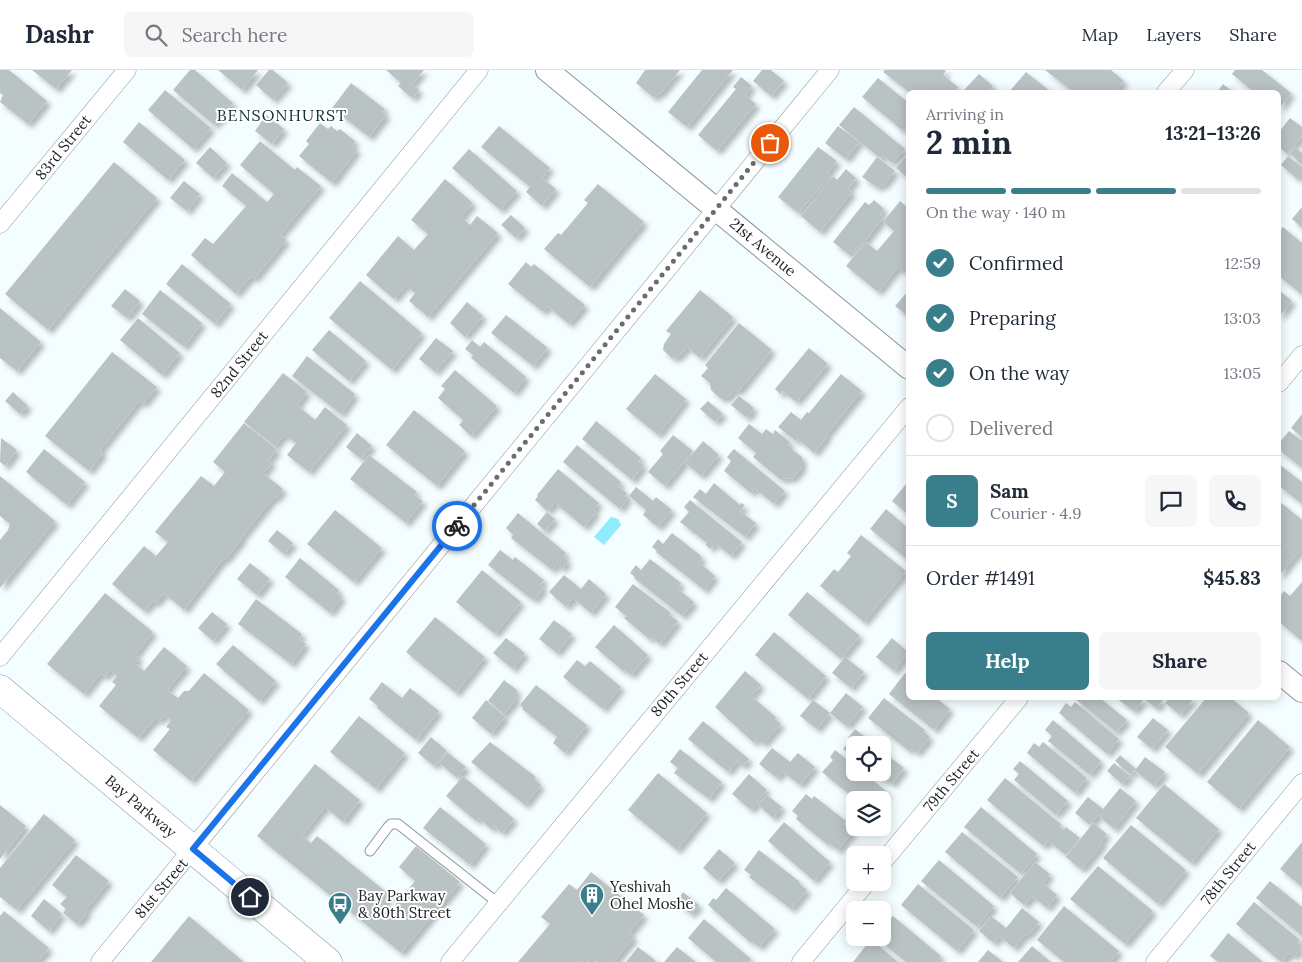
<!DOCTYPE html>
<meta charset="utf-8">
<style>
:root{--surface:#fff;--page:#f6f6f7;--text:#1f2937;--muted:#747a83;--line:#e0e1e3;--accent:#397e8b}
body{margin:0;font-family:Lora,serif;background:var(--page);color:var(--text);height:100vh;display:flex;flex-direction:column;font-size:19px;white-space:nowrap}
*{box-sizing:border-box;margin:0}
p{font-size:16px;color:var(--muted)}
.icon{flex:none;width:28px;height:28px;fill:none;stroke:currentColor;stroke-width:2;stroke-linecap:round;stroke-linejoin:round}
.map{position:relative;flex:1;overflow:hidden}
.side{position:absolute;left:906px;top:20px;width:375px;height:610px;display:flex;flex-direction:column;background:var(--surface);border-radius:8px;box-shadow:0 2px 12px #0003}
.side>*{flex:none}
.controls{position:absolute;left:846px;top:666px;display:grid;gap:10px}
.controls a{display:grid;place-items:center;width:45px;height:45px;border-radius:8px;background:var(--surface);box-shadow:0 2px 12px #0003;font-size:25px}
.pin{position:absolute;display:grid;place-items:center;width:42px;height:42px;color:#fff;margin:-21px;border:2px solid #fff;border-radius:50%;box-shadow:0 1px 5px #0007}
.courier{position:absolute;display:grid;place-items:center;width:50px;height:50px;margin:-25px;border:4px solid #1a73e8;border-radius:50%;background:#fff;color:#222;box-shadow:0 1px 6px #0007}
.headline em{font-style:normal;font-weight:700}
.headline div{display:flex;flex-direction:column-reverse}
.headline{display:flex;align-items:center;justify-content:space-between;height:85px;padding:0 20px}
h1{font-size:32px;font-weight:700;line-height:38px}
.bar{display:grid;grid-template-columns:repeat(4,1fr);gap:8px 5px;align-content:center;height:60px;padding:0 20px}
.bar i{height:6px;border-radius:4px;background:var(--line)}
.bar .on{background:var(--accent)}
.bar p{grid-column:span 4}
.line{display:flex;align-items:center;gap:12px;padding:0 20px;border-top:1px solid var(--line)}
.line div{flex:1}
.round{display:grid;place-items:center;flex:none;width:52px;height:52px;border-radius:8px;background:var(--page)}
ol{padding:0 20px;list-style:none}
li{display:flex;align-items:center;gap:15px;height:55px}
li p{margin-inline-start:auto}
li .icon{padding:5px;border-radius:50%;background:var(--accent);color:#fff;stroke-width:4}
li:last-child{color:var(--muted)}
li i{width:28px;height:28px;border:2px solid var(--line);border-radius:50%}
.button{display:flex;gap:10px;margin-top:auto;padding:10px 20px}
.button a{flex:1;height:58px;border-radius:8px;background:var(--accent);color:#fff;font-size:20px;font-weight:700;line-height:58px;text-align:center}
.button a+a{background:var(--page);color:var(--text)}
header{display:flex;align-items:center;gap:30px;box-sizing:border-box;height:70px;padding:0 25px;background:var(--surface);border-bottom:1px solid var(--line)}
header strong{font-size:24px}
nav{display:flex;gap:28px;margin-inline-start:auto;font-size:18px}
.search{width:350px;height:45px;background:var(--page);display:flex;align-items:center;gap:12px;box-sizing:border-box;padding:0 18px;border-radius:8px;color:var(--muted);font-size:19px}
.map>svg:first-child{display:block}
.water{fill:#90ebfd}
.building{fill:#bac3c4;filter:url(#shadow)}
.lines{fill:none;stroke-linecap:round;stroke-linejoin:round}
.service-casing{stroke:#8e9698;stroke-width:11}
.minor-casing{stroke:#8e9698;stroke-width:19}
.tertiary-casing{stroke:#8e9698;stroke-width:24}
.primary-casing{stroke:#8e9698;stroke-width:29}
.service{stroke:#fff;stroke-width:9}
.minor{stroke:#fff;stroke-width:18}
.tertiary{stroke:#fff;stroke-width:22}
.primary{stroke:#fff;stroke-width:28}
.done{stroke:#686e6f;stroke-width:5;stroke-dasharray:0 9}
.route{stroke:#1a73e8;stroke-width:6}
.labels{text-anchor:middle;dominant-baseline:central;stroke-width:4;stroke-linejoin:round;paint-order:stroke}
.street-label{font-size:15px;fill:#1d2121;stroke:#fff}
.poi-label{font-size:15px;fill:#1d2121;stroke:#fff;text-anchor:start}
.neighbourhood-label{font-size:16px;letter-spacing:1px;fill:#0e3036;stroke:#fff}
</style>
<header>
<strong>Dashr</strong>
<div class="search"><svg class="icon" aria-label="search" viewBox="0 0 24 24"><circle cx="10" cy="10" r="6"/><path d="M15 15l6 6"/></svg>Search here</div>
<nav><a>Map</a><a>Layers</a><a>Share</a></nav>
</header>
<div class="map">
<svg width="1302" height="892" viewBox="0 0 1302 892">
<defs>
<filter id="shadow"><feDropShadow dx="4.5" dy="4.5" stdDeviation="2.5" flood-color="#0004"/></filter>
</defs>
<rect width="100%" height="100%" fill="#f4fdff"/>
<!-- water -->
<path class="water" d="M611 447 618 449 621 455 604 475 594 467Z"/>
<!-- building -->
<g class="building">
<path d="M0 0H9L47 31 28 54 0 32 3 25 0 23Z"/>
<path d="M32 0H72L56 19Z"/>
<path d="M190 0H195L233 33 214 55 173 20Z"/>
<path d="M218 0H258L242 20Z"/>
<path d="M269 0H273L288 13 273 30 256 15Z"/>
<path d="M386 0H424L412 14 419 20 412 28 398 16 401 13Z"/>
<path d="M645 0H680L660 24 658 23 654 28 636 13Z"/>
<path d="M702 0H733L687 57 668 42Z"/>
<path d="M762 0H771L784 11 771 26 753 11Z"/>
<path d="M885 0H944L946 1 943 5 958 17 954 22H909L883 2Z"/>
<path d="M1045 0H1111L1124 11 1115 22H1073Z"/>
<path d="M1235 0H1262L1291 23 1279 39V22H1254L1232 4Z"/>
<path d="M1026 2 1051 22H1009Z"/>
<path d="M979 4 993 16 988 22H965L963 21Z"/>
<path d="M741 7 752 16 745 25 756 34 717 81 698 65 736 19 733 17Z"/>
<path d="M878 8 909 33V63L904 58 902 60 862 27Z"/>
<path d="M351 13 385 39 382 42 386 45 369 67 332 38Z"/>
<path d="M1223 14 1233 22H1217Z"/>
<path d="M165 20 211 58 193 79 148 40Z"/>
<path d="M854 37 905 79 892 93 882 85 880 88 839 55Z"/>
<path d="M266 45 284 59 272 74 255 61Z"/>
<path d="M1290 48 1302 57V66L1287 84 1279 77V62Z"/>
<path d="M139 52 185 90 168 110 123 72Z"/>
<path d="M320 53 328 59 331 56 337 61 340 59 355 71 352 76 357 80 332 113 299 86 309 74 306 71Z"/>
<path d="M499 56 550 98 542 108 556 119 542 136 526 122 530 117 481 77Z"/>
<path d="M838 56 859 72 846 89 825 73Z"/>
<path d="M260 71 295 100 297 97 321 116 280 165 286 170 254 209 251 206 236 224 191 185 205 168 213 174 246 136 222 116 232 103 267 132 274 124 240 95Z"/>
<path d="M210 77 227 93 213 108 196 93Z"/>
<path d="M818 77 837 91 828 102 831 105 798 143 778 127Z"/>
<path d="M1295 77 1302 83V95L1290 83Z"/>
<path d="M469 79 517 121 500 140 452 98Z"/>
<path d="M909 83V109L896 98Z"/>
<path d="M1288 86 1302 97V103L1297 109 1281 95Z"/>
<path d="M877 87 895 101 883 116 881 114 878 118 862 107Z"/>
<path d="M114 92 157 128 48 260 5 224Z"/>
<path d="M846 99 856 108 848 119 852 122 820 162 801 146 833 106 837 110Z"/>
<path d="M445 109 473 133 461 147 470 155 477 146 498 163 428 247 409 231 415 223 406 215 394 229 366 205 398 166 414 180 428 164 411 150Z"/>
<path d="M184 111 200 124 187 141 170 128Z"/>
<path d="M598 114 644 152 590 217 544 179 558 163 561 165 588 133 584 130Z"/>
<path d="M874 130 884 139 880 144 884 147 852 187 833 172 865 132 869 135Z"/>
<path d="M900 131 907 137 909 134V206L898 197 878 222 846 196 866 172 877 181 894 161 883 152Z"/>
<path d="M1302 137V158L1292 149Z"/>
<path d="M511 145 525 158 516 168 501 155Z"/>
<path d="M1283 157 1302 173V222L1301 224 1279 206V162Z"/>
<path d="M526 192 531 197 534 194 585 235 569 254 547 236 543 242 508 214Z"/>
<path d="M182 194 231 234 215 254 166 214Z"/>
<path d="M360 211 422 263 392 300 329 248Z"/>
<path d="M125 219 140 231 127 248 111 236Z"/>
<path d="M160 220 202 253 184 277 142 244Z"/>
<path d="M700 220 733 247 700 288 687 277 679 286 672 288 663 280 664 274 671 264 666 261Z"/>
<path d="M909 220V247L895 236Z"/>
<path d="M1279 220 1292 231 1279 247Z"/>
<path d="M467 232 483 246 465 267 450 253Z"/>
<path d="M0 238 41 272 17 301 0 288Z"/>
<path d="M506 245 548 278 533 296 491 263Z"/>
<path d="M138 248 180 283 162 305 120 270Z"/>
<path d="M739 253 772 280 738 322 735 319 727 328H720L711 320 710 313 701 306 708 298 705 295Z"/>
<path d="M329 260 366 291 349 311 312 280Z"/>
<path d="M436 268 453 281 435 302 419 289Z"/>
<path d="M472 270 480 277 484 272 526 307 514 323 471 288 473 285 465 279Z"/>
<path d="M809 278 828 294 796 332 783 321 780 324 775 319Z"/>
<path d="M112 282 157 317 143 334 139 331 100 380 103 383 89 401 45 366Z"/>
<path d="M307 286 355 324 341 344 292 306Z"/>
<path d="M455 300 497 336 471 366 459 355 463 350 438 328 445 319 441 316Z"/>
<path d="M283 303 307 322 297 335 315 350 325 337 347 355 309 402 287 385 296 373 288 367 284 365 275 376 244 352Z"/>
<path d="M655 304 686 329 658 365 626 339Z"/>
<path d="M841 304 862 321 826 365 827 367 814 383 798 369 796 371 778 357 791 342 801 350 807 342 809 343Z"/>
<path d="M13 322 28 336 20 344 5 331Z"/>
<path d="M739 326 754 338 747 348 731 335Z"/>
<path d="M708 331 723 344 715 352 700 339Z"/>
<path d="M414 340 465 381 437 416 386 375Z"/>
<path d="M1302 344V367L1291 358Z"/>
<path d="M596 351 641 388 638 391 644 395 632 410 582 369Z"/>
<path d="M244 353 277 380 268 390 272 393 263 403 283 419 276 428 274 427 241 468 242 469 225 490 223 489 184 540 164 523 156 533 153 531 144 541 112 514 144 476 156 486 168 472 155 462 201 406 214 416 225 402 213 392Z"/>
<path d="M749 354 762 364 766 359 773 364 775 360 790 372 788 376 802 387V397L793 408 780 409 753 387 756 383 738 368Z"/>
<path d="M1289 361 1302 371V398L1279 380V373Z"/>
<path d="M357 363 372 376 361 389 346 377Z"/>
<path d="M673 365 693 381 665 416 648 402 663 384 660 381Z"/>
<path d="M1 368 17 380 5 396 0 392Z"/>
<path d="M703 371 719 385 701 406 685 393Z"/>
<path d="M577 375 621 412 618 416 627 423 625 426 628 428 620 439 563 392Z"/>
<path d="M44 379 85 412 67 435 26 402Z"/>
<path d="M734 379 785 421 774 434 754 418 751 423 724 401 731 391 727 387Z"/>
<path d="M369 385 417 422 414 425 423 431 406 453 350 409Z"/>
<path d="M1279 394 1302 412V434L1279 416Z"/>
<path d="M558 399 599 433 593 440 596 442 584 457 555 433 547 441 535 430 538 426 537 425Z"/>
<path d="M0 406 55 451 0 518V470L8 460 10 454 0 446Z"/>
<path d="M714 413 740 435 741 433 745 435 740 441 756 453 745 467 693 427 700 419 706 424Z"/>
<path d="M907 413 909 414V445L892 431Z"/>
<path d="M636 417 653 431 656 427 672 440 658 457 643 445 646 440 629 426Z"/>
<path d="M690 430 742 472 731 486 715 473 710 479 706 475 707 473 680 452 689 442 684 437Z"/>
<path d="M1279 431 1302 450V478L1279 506Z"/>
<path d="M886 439 909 459V491L870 459Z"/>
<path d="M335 440 382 478 354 512 307 474Z"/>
<path d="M547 442 555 449 545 461 537 454Z"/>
<path d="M518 443 566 483 563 487 568 491 562 499 557 494 552 500 511 468 513 465 506 458Z"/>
<path d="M277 460 293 473 284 484 268 471Z"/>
<path d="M672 463 700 485 702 488 699 492 715 506 704 520 656 482 657 481 652 477 658 469 663 474Z"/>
<path d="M861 465 906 501 864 552 820 516 834 499 838 502 851 486 847 483Z"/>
<path d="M500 480 513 490 515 487 544 510 540 515 544 518 534 530 531 527 530 528 488 495Z"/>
<path d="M300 488 339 520 337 523 342 527 330 543 285 507Z"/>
<path d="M650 489 681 513 677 518 694 532 682 546 634 508 635 507 630 503 636 495 641 500Z"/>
<path d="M250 493 270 509 257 525 237 509Z"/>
<path d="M482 500 521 532 495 564 456 532Z"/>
<path d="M564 505 581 519 589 509 606 524 591 543 573 528 566 537 549 522Z"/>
<path d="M1302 512V571L1279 552V527L1284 521 1290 526Z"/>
<path d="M633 514 671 543 669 545 678 551 660 574 651 567 649 569 624 548 626 546 615 537Z"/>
<path d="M807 522 860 566 841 589 788 545Z"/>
<path d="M105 523 153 562 135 585 139 588 135 593 144 601 164 577 187 596 167 620 178 628 184 621H189L204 603 249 640 191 711 153 680 170 659 166 657 171 650 164 645 159 651 156 648 138 668 99 636 116 615 112 612 117 606 110 600 105 607 101 603 84 624 47 594Z"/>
<path d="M256 529 302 564 299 569 306 574 291 594 238 554Z"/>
<path d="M212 542 227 554 213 571 198 558Z"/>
<path d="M435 547 485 587 456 623 406 582Z"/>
<path d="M554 550 572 564 557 583 539 569Z"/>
<path d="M614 555 648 585 631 605 625 600 623 601 595 577Z"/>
<path d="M774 562 826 606 808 629 755 585Z"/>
<path d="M506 568 525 583 513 599 493 583Z"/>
<path d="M892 568 908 582 894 601 876 587Z"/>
<path d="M233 575 276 611 259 631 216 594Z"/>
<path d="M845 587 864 602 851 618 832 603Z"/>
<path d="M577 590 585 596 590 591 621 617 603 639 563 607Z"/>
<path d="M745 601 761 615 751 626 776 647 775 649 781 654 763 674 757 668 754 673 715 637Z"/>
<path d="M905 603 909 605V628H936L950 639 934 660 889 624Z"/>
<path d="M504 610 518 621 514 625 517 628 504 644 488 631Z"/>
<path d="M382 612 402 628 410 618 439 641 416 670 377 638 378 636 369 629Z"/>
<path d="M536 615 587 655 565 683 553 673 557 667 522 639 523 638 520 635Z"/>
<path d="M846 623 863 637 848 655H845L830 643Z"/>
<path d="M884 628 925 660 924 662 930 667 917 683 911 678 909 681 868 648Z"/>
<path d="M1074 628H1100L1127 650 1116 662Z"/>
<path d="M1116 628H1159L1163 630 1156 638 1144 629 1134 641Z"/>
<path d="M1169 628H1194L1180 645 1165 633Z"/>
<path d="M1206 628H1231L1249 643 1198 704 1165 677Z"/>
<path d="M486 630 505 647 491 664 472 648Z"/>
<path d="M813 630 830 643 817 659 800 646Z"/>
<path d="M1075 632 1119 669 1107 684 1059 643 1066 633 1071 637Z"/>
<path d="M359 646 405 683 376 719 330 682Z"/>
<path d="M1153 648 1168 660 1152 679 1137 667Z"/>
<path d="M1053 650 1101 691 1090 705 1048 671 1052 666 1045 660Z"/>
<path d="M1258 650 1290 677 1239 739 1207 712Z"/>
<path d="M703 651 749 689 743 696 737 691 728 702 688 669Z"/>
<path d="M855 659 875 675H855V688L843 679 850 670 848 668Z"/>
<path d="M431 667 447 681 434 696 418 683Z"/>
<path d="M490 672 536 707 534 709 541 715 525 735 471 692Z"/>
<path d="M1043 672 1087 708 1075 723 1027 683 1034 673 1039 677Z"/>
<path d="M772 678 790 692 798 683 815 697 800 715 782 701 777 708 759 694Z"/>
<path d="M680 679 722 712 709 729 674 703 678 698 670 692Z"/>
<path d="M835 680 855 696V702H863L887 722 880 730H856L822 702 833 690 830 687Z"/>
<path d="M882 681 904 698 892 714 885 709 884 711 873 702H882Z"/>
<path d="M447 682 466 697 457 708 439 693Z"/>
<path d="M1120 685 1136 699 1145 687 1165 702 1154 716 1134 700 1131 705 1115 691Z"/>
<path d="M1020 691 1068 731 1056 745 1014 710 1019 704 1013 699Z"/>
<path d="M1114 693 1130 706 1122 714 1107 701Z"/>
<path d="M315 694 360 730 343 752 325 737 302 766 311 773 317 766 390 825 383 834 391 840 415 811 399 797 416 776 460 812 401 883 257 766Z"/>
<path d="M658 703 707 743 677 780 628 740Z"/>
<path d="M749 704 767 720 751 740 732 724Z"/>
<path d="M463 706 514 749 502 763 494 756 491 759 479 748 476 751 446 726Z"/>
<path d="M1005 708 1061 754 1060 757 1064 760 1066 757 1080 768 1066 785 1048 771 1043 776 987 730Z"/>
<path d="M1164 714 1219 759 1191 793 1136 748Z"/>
<path d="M1120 718 1136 731 1114 759 1098 745 1090 755 1075 743 1088 727 1103 739Z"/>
<path d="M806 724 812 729 814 726 846 751 844 754 853 761 838 780 829 773 828 775 796 749 798 746 792 741Z"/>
<path d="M767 725 782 737 773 748 758 735Z"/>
<path d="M0 735 26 756 0 789Z"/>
<path d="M440 737 486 774 470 795 423 758Z"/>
<path d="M981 737 1037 784 1021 804 964 757Z"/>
<path d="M44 744 75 770 17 840 0 827V798Z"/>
<path d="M784 752 830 792 814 811 768 771Z"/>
<path d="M1093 753 1107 764 1101 771 1103 773 1082 799 1080 797 1079 798 1066 787Z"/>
<path d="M1131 755 1186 800 1158 834 1103 788Z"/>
<path d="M962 762 1018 807 1000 828 945 782Z"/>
<path d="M1302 772V817L1280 799Z"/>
<path d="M719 779 735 793 718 811 703 798Z"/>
<path d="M759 780 800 812 799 813 807 820 791 839 749 807 751 805 744 800Z"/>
<path d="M76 785 109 811 85 841 87 843 77 854 63 843 66 839 60 834 67 827 52 815Z"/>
<path d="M939 790 994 836 977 857 921 811Z"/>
<path d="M1035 792 1050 804 1043 813 1057 825 1047 838 1032 826 1024 835 1010 823Z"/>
<path d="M1098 796 1153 841 1125 874 1070 829Z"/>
<path d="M591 802 644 845 629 863 634 867 614 892H597L592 888 588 892 585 889 583 892H518L550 854 541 847 569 814 577 820Z"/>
<path d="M1270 811 1302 837V866L1256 828Z"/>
<path d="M918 814 974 860 957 881 901 835Z"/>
<path d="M726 818 775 859 759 877 752 871 751 873 708 835 713 828 716 830Z"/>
<path d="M683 822 699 835 691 844 676 832Z"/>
<path d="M44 829 62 844 49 861 31 846Z"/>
<path d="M1254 832 1300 870 1297 874 1301 878 1294 887 1290 883 1281 892 1236 854Z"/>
<path d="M1064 836 1119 881 1110 892H1064L1037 870Z"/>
<path d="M1022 838 1039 852 1027 866 1025 864 1014 878 999 866 994 873 979 861 991 846 1006 858Z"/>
<path d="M4 841 49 878 37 892H0V846Z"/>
<path d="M189 846 244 892H151Z"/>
<path d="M893 846 941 886 936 892H906L876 868H882V859Z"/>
<path d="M704 849 751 889 748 892H716L688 868Z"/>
<path d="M1228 863 1263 892H1218L1210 886Z"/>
<path d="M871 869 898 892H853Z"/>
<path d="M1032 876 1051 892H1018Z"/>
<path d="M638 877 656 891 655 892H626Z"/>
<path d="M677 877 696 892H664Z"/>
<path d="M988 880 1003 892H978Z"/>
</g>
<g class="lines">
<defs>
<path id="service" d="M370 781 388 757 391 754H398L498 833"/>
<g id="minor">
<path d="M1166 22 1185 0"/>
<path d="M0 154 127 0"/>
<path d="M1279 313 1302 285"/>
<path d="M0 587 479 0"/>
<path d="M882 793 1019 628"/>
<path d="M100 892 830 0"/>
<path d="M450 892 909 337"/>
<path d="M801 892 867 812"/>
<path d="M1155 892 1302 713"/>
</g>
<g id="tertiary">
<path d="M547 0 909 298"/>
<path d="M1279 602 1302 621"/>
</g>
<path id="primary" d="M0 619 328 892"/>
</defs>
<!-- service casing -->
<use href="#service" class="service-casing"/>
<!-- minor casing -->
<use href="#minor" class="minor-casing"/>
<!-- tertiary casing -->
<use href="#tertiary" class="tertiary-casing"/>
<!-- primary casing -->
<use href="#primary" class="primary-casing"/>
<!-- service -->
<use href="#service" class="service"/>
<!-- minor -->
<use href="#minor" class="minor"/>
<!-- tertiary -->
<use href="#tertiary" class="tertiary"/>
<!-- primary -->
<use href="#primary" class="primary"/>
</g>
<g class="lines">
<!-- done -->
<path class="done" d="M457 456 770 73"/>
<!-- route -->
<path class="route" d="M250 827 193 779 457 456"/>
</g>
<!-- icons -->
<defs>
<symbol id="building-pin" viewBox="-11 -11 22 30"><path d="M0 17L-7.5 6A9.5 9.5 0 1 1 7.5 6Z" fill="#397e8b" stroke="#fff"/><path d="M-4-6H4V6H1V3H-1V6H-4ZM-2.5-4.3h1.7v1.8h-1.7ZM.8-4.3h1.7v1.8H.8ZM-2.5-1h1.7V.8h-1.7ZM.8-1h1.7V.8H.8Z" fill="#fff"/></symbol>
<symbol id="bus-pin" viewBox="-11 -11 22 30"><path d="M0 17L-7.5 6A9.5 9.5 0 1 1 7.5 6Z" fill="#397e8b" stroke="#fff"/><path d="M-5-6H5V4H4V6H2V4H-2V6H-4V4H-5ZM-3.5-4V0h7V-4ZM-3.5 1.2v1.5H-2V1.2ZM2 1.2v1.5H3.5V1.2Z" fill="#fff"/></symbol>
</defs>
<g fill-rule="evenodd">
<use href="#building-pin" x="578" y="811" width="28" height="38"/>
<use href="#bus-pin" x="326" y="820" width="28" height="38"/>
</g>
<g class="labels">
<!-- street labels -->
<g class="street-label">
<text transform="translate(63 77) rotate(-51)">83rd Street</text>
<text transform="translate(763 177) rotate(40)">21st Avenue</text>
<text transform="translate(239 294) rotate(-51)">82nd Street</text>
<text transform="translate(679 614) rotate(-50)">80th Street</text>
<text transform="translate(951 710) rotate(-50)">79th Street</text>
<text transform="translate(141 736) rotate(40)">Bay Parkway</text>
<text transform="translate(1228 803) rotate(-51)">78th Street</text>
<text transform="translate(161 818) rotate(-50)">81st Street</text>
</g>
<!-- poi labels -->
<g class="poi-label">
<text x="610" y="816">Yeshivah<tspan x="610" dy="17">Ohel Moshe</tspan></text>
<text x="358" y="825">Bay Parkway<tspan x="358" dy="17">&amp; 80th Street</tspan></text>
</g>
<!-- neighbourhood labels -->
<g class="neighbourhood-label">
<text x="282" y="45">BENSONHURST</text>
</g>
</g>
</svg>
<div class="controls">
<a><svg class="icon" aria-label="locate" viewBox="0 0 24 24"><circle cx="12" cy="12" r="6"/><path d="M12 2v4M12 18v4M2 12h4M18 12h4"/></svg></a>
<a><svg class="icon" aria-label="layers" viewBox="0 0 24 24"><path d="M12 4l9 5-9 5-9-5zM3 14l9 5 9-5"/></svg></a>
<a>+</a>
<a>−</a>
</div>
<div class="pin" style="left:770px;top:73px;background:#ea580c"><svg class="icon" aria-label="bag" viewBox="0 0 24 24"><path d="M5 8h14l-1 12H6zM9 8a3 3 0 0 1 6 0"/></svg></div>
<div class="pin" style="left:250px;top:827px;background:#1f2937"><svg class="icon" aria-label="home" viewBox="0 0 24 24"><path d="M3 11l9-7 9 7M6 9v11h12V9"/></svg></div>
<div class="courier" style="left:457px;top:456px"><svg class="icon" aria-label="bike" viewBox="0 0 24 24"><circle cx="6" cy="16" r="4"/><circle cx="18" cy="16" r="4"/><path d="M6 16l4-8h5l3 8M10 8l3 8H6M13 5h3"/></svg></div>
<section class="side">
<div class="headline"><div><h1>2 min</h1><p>Arriving in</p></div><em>13:21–13:26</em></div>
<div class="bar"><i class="on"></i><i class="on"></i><i class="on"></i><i></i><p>On the way · 140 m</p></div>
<ol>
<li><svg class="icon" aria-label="check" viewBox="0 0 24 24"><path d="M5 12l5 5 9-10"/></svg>Confirmed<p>12:59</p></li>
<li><svg class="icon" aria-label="check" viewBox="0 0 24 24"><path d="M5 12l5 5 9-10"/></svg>Preparing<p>13:03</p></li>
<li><svg class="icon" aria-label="check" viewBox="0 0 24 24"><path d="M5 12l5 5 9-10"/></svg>On the way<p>13:05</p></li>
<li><i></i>Delivered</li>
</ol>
<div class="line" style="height:90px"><b class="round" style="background:var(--accent);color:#fff">S</b><div><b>Sam</b><p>Courier · 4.9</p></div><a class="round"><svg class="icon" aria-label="chat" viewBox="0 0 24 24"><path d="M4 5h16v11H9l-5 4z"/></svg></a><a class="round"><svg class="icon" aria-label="phone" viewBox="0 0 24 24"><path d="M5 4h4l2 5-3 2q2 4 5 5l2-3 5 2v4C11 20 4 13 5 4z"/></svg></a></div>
<div class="line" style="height:65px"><div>Order #1491</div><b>$45.83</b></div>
<div class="button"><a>Help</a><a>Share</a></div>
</section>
</div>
